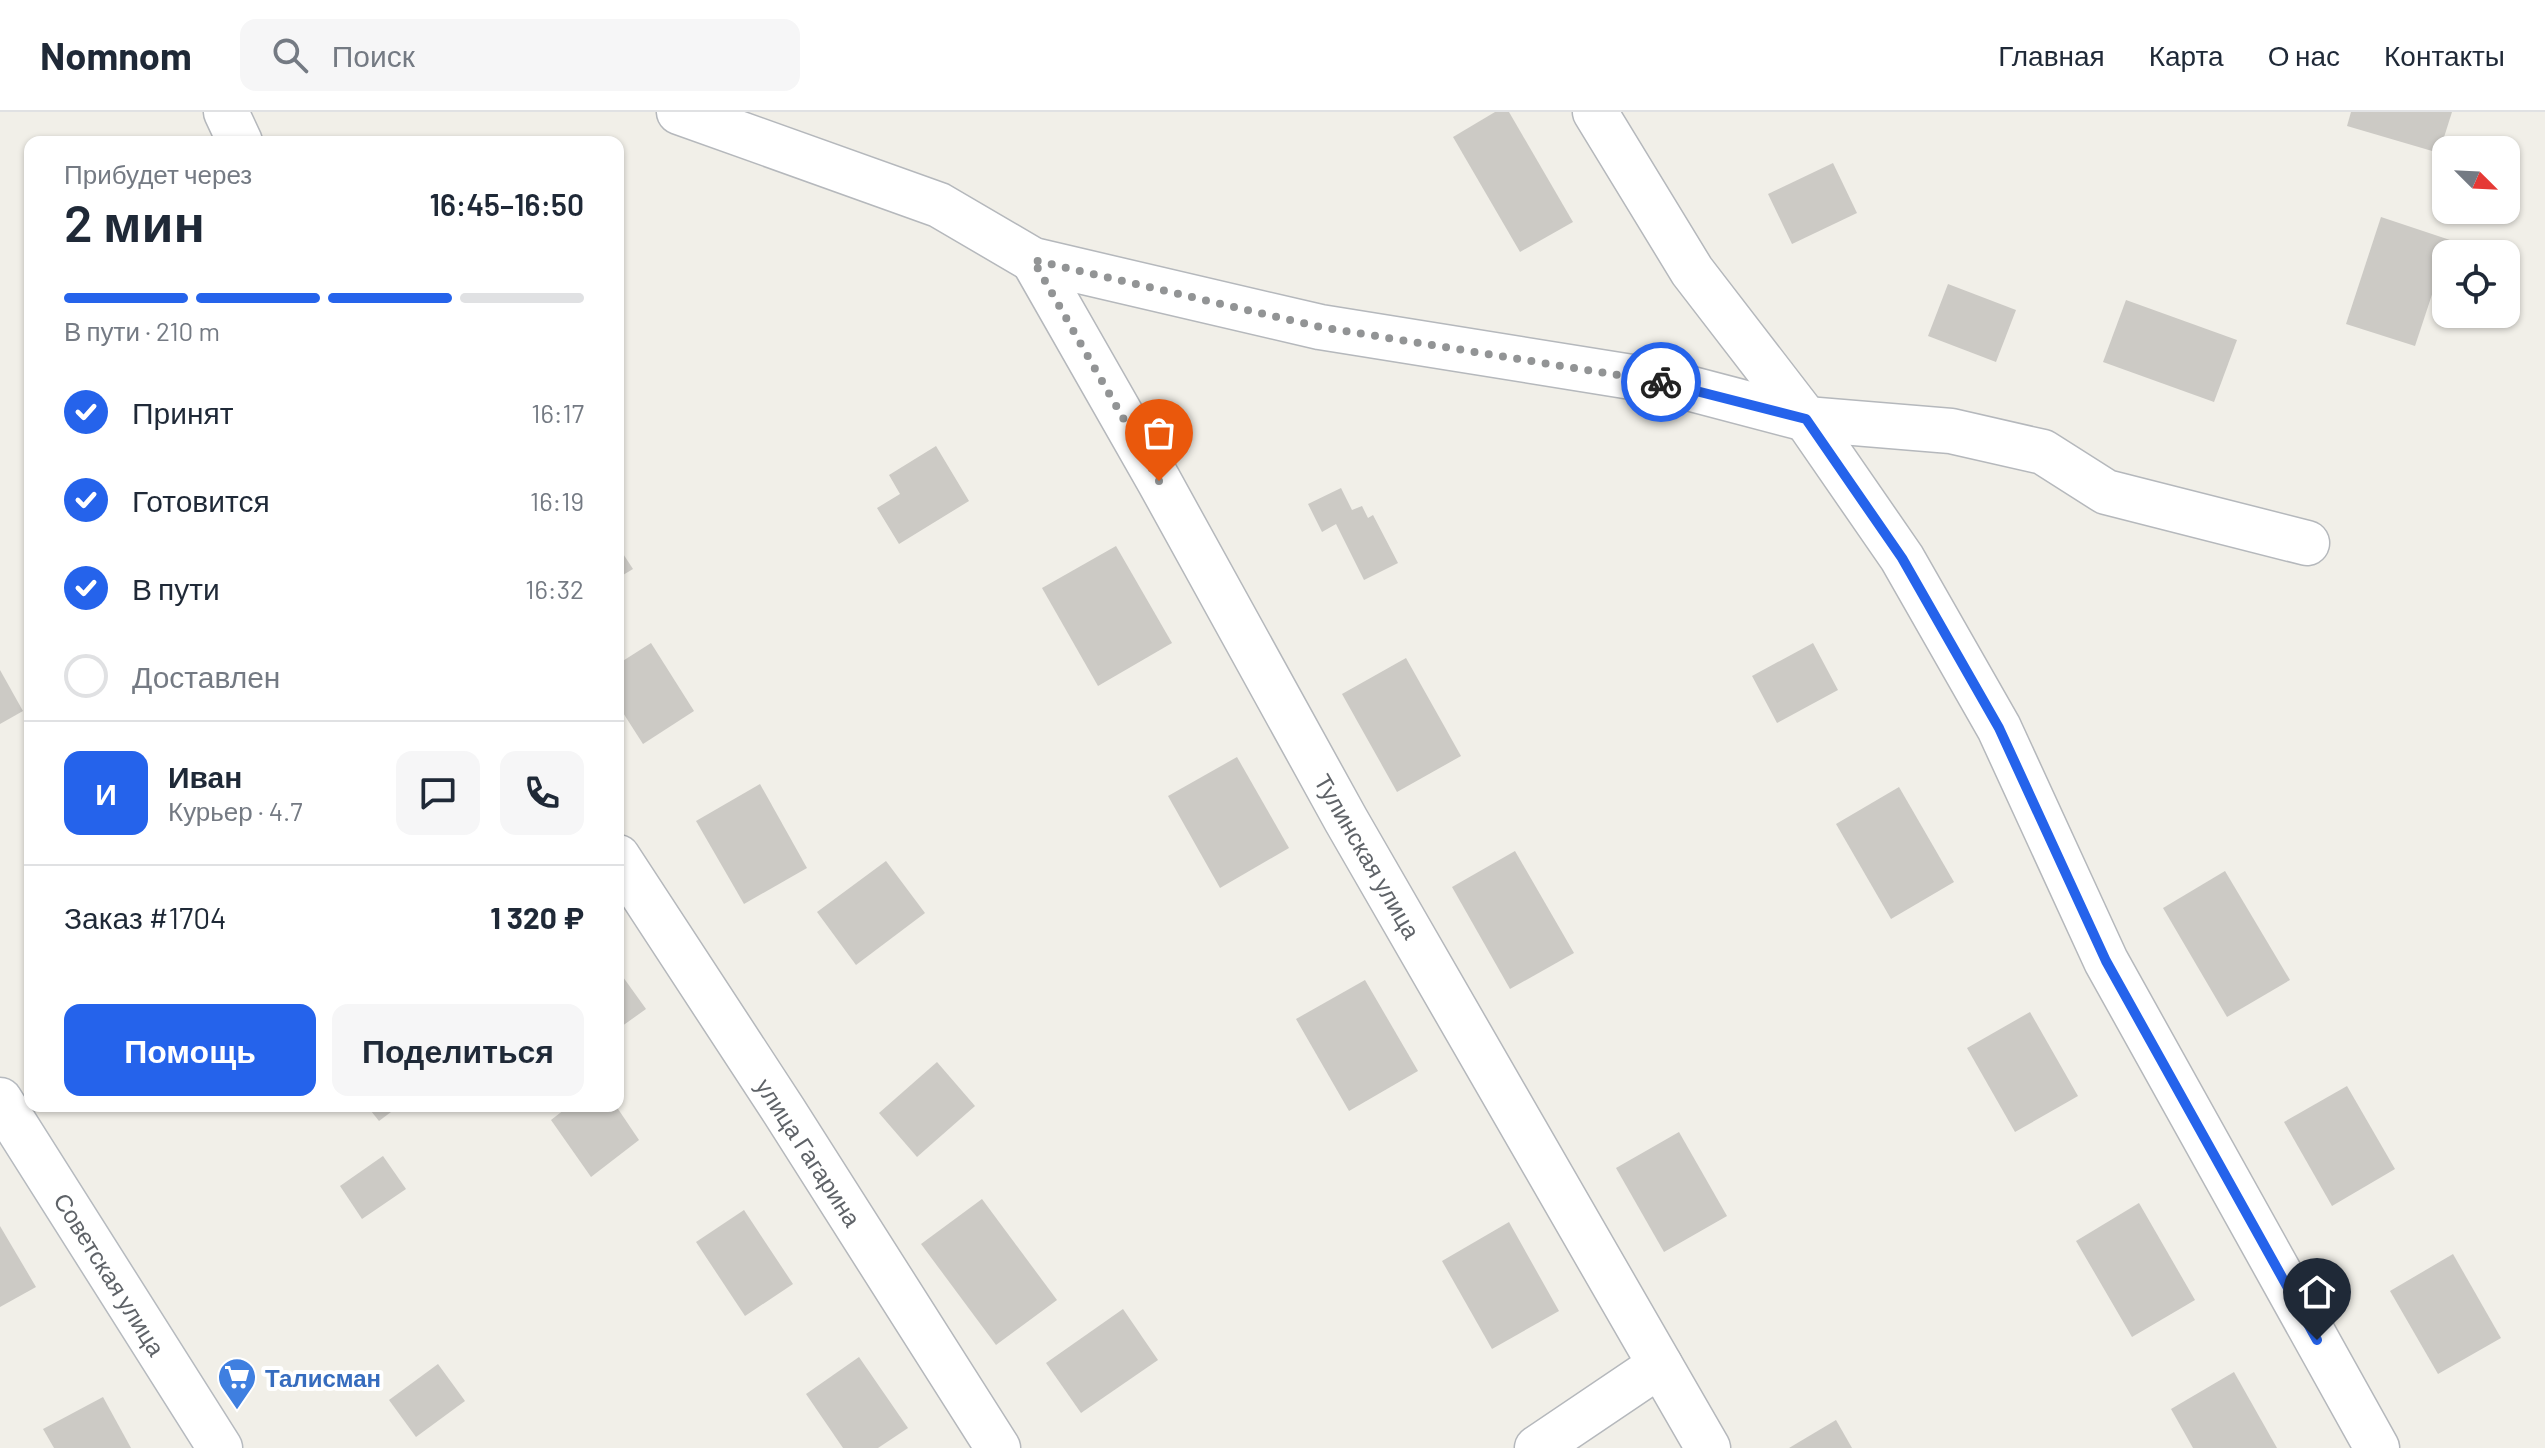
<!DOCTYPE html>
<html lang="ru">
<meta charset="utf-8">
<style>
:root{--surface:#fff;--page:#f6f6f7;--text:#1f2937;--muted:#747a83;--line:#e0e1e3;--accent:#2563eb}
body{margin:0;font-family:Barlow,sans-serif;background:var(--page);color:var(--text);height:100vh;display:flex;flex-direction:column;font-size:30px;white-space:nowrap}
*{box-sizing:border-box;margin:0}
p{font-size:26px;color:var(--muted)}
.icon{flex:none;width:44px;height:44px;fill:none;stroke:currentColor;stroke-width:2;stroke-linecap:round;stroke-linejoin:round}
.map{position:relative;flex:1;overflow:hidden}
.drawer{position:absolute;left:24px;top:24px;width:600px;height:976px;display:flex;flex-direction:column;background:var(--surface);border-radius:16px;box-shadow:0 2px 6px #0004}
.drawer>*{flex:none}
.needle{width:52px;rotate:114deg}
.buttons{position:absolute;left:2432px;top:24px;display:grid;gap:16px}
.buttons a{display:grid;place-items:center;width:88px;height:88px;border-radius:16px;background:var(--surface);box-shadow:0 2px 6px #0004;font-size:40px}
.pin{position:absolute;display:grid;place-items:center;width:68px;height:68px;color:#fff;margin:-82px -34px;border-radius:50% 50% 50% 0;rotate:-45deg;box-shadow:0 0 8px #0007}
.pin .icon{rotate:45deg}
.courier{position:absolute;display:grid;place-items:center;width:80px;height:80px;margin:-40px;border:6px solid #2563eb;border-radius:50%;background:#fff;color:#222;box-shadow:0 2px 10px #0007}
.overview em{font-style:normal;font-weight:600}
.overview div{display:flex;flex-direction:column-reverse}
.overview{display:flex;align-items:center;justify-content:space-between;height:136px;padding:0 40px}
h1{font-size:52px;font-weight:600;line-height:60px}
.bar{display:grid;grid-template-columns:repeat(4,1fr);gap:12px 8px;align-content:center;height:96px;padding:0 40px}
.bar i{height:10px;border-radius:6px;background:var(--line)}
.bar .active{background:var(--accent)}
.bar p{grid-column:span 4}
.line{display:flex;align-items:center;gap:20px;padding:0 40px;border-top:2px solid var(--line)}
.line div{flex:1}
.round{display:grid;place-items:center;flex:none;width:84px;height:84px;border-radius:16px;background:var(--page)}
ol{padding:0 40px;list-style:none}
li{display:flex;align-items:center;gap:24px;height:88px}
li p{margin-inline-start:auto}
li .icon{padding:8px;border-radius:50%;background:var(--accent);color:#fff;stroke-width:4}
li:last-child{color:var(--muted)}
li i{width:44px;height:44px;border:4px solid var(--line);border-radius:50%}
.cta{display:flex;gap:16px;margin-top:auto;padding:16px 40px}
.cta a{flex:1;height:92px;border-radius:16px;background:var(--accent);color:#fff;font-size:32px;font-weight:600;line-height:92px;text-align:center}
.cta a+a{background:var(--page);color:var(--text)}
header{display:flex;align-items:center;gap:48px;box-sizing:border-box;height:112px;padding:0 40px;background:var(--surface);border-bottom:2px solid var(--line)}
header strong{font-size:38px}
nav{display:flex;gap:44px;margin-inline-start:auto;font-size:28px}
.search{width:560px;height:72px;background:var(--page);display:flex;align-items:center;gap:20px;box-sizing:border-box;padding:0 28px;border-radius:16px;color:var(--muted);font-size:30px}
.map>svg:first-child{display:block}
.building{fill:#cccac5}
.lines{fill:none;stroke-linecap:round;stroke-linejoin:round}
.street-casing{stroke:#b5b8bc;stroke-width:47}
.secondary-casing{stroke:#b6babf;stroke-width:47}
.street{stroke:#fff;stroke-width:44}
.secondary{stroke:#fff;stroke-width:44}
.done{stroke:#929495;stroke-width:8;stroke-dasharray:0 14.4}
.route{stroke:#2563eb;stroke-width:10}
.labels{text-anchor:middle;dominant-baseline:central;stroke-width:8;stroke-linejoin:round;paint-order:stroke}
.street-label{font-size:24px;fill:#5f6368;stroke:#fff}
.shop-label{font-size:24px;font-weight:bold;fill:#366cbe;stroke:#fff;text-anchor:start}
</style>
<header>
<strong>Nomnom</strong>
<div class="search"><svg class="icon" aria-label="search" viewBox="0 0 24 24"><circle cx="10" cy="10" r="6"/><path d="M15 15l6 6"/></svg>Поиск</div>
<nav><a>Главная</a><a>Карта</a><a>О нас</a><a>Контакты</a></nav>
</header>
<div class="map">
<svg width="2545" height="1336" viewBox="0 0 2545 1336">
<rect width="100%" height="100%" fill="#f1efe8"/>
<!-- building -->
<g class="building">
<path d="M1495 0H1509L1573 110 1520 140 1453 25Z"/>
<path d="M2351 0H2452L2439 41 2347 14Z"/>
<path d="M1833 51 1857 101 1792 132 1768 82Z"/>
<path d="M2381 105 2450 128 2415 234 2346 212Z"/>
<path d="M1948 172 2016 198 1996 250 1928 224Z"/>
<path d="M2126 188 2237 228 2214 290 2103 250Z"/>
<path d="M936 334 969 389 899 432 877 396 900 382 889 363Z"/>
<path d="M1341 376 1352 398 1362 394 1368 406 1373 403 1398 451 1364 468 1336 412 1322 420 1308 392Z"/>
<path d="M618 434 633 457 618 466Z"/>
<path d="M1116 434 1172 531 1098 574 1042 476Z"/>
<path d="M651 531 694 599 643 632 618 593V552Z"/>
<path d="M1813 531 1838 578 1777 611 1752 564Z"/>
<path d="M1406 546 1461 644 1397 680 1342 582Z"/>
<path d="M0 558 23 599 0 612Z"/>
<path d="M1237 645 1289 736 1220 776 1168 684Z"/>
<path d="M760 672 807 756 744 792 696 709Z"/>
<path d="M1899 675 1954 770 1891 807 1836 712Z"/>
<path d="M1515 739 1574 841 1510 877 1452 775Z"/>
<path d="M886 749 925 801 856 853 817 800Z"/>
<path d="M2225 759 2290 868 2227 905 2163 796Z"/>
<path d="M618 858 646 897 618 917Z"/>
<path d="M1365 868 1418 959 1349 999 1296 907Z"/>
<path d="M2030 900 2078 984 2015 1020 1967 936Z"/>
<path d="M937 950 975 994 917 1045 879 1001Z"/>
<path d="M2347 974 2395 1057 2332 1094 2284 1010Z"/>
<path d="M367 994H399L379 1009Z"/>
<path d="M569 994H616L639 1028 591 1065 551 1008Z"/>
<path d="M1679 1020 1727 1104 1664 1140 1616 1056Z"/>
<path d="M383 1044 406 1077 362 1107 340 1074Z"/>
<path d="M982 1087 1057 1188 996 1233 921 1132Z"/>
<path d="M2139 1091 2195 1188 2132 1225 2076 1129Z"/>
<path d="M744 1098 793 1172 745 1204 696 1130Z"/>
<path d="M1509 1110 1559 1199 1492 1237 1442 1149Z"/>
<path d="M0 1114 36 1175 0 1195Z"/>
<path d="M2453 1142 2501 1226 2438 1262 2390 1179Z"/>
<path d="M1123 1197 1158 1248 1081 1301 1046 1251Z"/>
<path d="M859 1245 908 1316 878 1336H843L806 1282Z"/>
<path d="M438 1252 465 1289 416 1325 389 1288Z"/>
<path d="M2234 1260 2277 1336H2193L2171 1297Z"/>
<path d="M103 1285 131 1336H54L43 1317Z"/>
<path d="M1836 1308 1852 1336H1789Z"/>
</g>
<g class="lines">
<defs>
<g id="street">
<path d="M226 0 240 30"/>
<path d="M679 0 939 93 1033 148 1320 215 1669 271 1806 307 1951 319 2043 340 2106 380 2307 431"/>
<path d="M1595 0 1692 159 1806 307 1902 446 1999 616 2106 849 2377 1336"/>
<path d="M1033 148 1159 369 1346 708 1708 1336"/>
<path d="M618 745 784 999 998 1336"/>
<path d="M1537 1336 1660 1253"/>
</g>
<path id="secondary" d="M0 988 220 1336"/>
</defs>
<!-- street casing -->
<use href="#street" class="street-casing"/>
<!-- secondary casing -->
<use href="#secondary" class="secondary-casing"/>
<!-- street -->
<use href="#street" class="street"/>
<!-- secondary -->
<use href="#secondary" class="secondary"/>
</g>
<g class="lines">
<!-- done -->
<path class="done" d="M1159 369 1033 148 1320 215 1661 270"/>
<!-- route -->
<path class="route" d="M1661 270 1806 307 1902 446 1999 616 2106 849 2317 1228"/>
</g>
<!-- icons -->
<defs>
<symbol id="supermarket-pin" viewBox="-11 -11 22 30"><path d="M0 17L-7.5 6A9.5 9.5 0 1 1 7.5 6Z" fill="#3f7fe0" stroke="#fff"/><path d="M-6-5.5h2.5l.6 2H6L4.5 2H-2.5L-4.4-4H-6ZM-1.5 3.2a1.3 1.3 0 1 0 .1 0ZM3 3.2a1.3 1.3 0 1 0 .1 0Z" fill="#fff"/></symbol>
</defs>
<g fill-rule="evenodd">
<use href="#supermarket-pin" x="215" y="1243" width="44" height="60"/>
</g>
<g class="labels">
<!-- street labels -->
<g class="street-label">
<text transform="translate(1368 744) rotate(60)">Тулинская улица</text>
<text transform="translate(809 1040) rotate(57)">улица Гагарина</text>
<text transform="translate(110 1162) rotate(58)">Советская улица</text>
</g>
<!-- shop labels -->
<g class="shop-label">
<text x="265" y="1265">Талисман</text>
</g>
</g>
</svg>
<div class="buttons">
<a><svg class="needle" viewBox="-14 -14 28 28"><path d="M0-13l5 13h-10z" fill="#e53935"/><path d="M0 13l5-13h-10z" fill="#747a83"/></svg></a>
<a><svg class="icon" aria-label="locate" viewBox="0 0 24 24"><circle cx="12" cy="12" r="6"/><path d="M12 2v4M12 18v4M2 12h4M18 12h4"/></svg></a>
</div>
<div class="pin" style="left:1159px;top:369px;background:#ea580c"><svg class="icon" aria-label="bag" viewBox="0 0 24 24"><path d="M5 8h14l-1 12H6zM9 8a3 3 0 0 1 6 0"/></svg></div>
<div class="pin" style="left:2317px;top:1228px;background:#1f2937"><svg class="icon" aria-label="home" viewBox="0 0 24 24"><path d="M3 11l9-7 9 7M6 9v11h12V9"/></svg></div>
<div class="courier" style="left:1661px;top:270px"><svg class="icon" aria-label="bike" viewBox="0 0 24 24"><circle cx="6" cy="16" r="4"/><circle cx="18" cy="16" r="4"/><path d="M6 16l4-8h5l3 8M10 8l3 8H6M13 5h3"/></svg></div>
<section class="drawer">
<div class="overview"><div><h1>2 мин</h1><p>Прибудет через</p></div><em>16:45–16:50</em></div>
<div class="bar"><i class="active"></i><i class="active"></i><i class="active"></i><i></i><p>В пути · 210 m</p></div>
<ol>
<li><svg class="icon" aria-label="check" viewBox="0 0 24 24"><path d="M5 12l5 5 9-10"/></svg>Принят<p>16:17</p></li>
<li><svg class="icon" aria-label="check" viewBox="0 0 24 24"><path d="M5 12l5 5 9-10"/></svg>Готовится<p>16:19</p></li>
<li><svg class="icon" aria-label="check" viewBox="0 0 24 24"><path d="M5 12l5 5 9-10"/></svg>В пути<p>16:32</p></li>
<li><i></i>Доставлен</li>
</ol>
<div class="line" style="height:144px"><b class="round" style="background:var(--accent);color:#fff">И</b><div><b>Иван</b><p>Курьер · 4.7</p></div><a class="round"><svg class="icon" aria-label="chat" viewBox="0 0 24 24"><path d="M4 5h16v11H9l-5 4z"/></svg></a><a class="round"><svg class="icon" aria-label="phone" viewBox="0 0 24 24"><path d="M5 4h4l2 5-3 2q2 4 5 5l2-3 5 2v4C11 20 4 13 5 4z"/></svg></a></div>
<div class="line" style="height:104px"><div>Заказ #1704</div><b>1 320 ₽</b></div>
<div class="cta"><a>Помощь</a><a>Поделиться</a></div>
</section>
</div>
